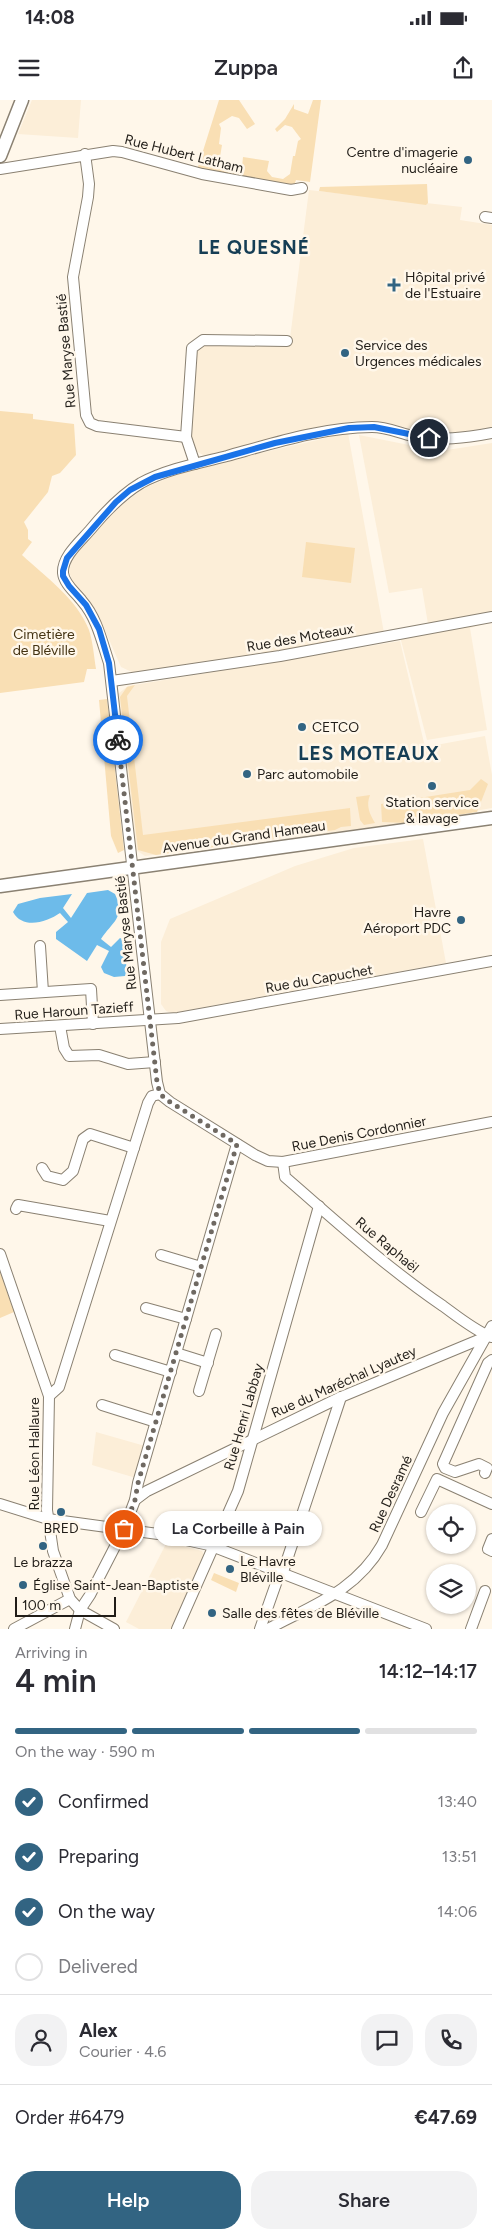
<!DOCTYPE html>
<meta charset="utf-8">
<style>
:root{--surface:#fff;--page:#f2f2f3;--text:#2b2b33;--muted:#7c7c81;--line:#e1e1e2;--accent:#326482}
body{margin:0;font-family:Figtree,sans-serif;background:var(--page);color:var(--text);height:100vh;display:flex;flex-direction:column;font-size:19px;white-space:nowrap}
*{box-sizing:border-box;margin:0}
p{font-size:16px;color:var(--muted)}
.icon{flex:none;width:28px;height:28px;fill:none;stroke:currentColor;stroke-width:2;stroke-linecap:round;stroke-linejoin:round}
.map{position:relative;height:1529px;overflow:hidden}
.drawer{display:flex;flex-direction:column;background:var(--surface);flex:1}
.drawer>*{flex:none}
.tools{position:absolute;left:426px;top:1404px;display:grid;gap:10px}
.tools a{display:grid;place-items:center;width:50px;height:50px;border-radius:50%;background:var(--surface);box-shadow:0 1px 4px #0004;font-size:25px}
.scale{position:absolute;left:15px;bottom:12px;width:101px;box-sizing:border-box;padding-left:5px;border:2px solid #211d18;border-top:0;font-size:14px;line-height:18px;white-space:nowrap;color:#211d18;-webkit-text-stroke:4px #fff7ea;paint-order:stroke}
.pin{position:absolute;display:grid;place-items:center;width:42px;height:42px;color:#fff;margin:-21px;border:2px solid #fff;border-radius:50%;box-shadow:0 1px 5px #0007}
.courier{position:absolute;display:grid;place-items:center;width:50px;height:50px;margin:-25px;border:4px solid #1a73e8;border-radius:50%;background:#fff;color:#222;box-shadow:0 1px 6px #0007}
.bubble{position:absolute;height:35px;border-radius:18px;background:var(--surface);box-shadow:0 1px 4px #0004;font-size:16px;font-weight:600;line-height:35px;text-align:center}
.summary em{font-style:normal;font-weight:600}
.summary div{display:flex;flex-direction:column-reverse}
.summary{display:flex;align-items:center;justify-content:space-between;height:85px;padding:0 15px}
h1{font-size:32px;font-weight:600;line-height:38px}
.bar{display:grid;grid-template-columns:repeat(4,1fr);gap:8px 5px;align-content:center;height:60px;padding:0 15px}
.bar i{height:6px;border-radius:4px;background:var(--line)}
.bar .selected{background:var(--accent)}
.bar p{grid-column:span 4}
.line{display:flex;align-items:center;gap:12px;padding:0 15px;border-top:1px solid var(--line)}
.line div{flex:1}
.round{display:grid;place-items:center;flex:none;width:52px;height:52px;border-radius:20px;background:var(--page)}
ol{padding:0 15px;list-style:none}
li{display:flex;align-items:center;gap:15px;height:55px}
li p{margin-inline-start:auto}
li .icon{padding:5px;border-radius:50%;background:var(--accent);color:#fff;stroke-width:4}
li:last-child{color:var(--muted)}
li i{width:28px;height:28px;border:2px solid var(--line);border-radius:50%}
.button{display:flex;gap:10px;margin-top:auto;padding:10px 15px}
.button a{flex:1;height:58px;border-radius:20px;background:var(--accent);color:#fff;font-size:20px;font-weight:600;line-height:58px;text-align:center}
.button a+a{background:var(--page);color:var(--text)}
.status{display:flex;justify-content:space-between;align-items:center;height:35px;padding:0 25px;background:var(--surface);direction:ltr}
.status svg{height:14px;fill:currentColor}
header{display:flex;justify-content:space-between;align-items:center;height:65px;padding:0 15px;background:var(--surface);font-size:22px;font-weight:600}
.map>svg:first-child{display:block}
.built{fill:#fceed8}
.green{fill:#f9dfb4}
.water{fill:#6dbbea}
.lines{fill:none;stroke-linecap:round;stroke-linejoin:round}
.minor-casing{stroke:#8a8172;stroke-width:12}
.major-casing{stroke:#8a8172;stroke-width:15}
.minor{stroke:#fff;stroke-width:10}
.major{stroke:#fff;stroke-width:12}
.done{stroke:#6f6962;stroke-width:5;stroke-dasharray:0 9}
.route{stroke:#1a73e8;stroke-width:6}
.poi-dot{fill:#326482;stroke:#fff7ea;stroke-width:2}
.labels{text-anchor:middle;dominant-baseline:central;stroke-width:5;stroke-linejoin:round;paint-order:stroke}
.poi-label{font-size:14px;fill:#211d18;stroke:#fff7ea;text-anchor:start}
.street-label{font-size:14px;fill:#211d18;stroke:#fff7ea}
.park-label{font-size:14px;fill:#433212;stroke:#fff7ea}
.district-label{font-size:19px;font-weight:bold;letter-spacing:1px;fill:#163e55;stroke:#fff7ea}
</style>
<div class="status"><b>14:08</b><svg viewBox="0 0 49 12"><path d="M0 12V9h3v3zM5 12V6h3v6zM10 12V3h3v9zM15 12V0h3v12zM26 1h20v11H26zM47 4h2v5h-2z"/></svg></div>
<header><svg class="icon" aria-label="menu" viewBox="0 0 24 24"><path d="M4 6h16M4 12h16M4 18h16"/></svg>Zuppa<svg class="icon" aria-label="share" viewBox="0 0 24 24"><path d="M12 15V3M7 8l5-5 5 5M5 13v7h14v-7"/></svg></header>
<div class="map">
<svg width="492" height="1529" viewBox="0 0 492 1529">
<rect width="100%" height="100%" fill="#fff7ea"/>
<!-- built -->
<g class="built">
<path d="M32 0H81L78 38 18 34Z"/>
<path d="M309 90 462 107 460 120 492 125V327L465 332 425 333 388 323 354 321 205 356 196 351 191 335 194 252 201 246H289Z"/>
<path d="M348 333 384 533 284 552 281 549 278 550 275 553 265 555 262 552 250 554 249 557 134 573 121 567 97 512 73 482 69 472 72 459 116 409 144 388 171 377 212 364Z"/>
<path d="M359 335 419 347 447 350 492 343V522L470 528 487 630 427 640 398 529 428 524 422 488 389 493Z"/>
<path d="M400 541 425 647 485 636 492 675V708L406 723 145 756 136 750 118 594 128 586Z"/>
<path d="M423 739 446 863 172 913 166 911 161 904V842L170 819 295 766 354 748Z"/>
<path d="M96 1332 145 1346 136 1378 92 1365Z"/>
<path d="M167 1442 202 1451 204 1455 171 1529H139L126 1522Z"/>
</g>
<!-- green -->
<g class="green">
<path d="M219 0H239L255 24 247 29 239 18 232 16 219 24 221 28 219 44 222 45 219 63 224 70 235 71 242 67 243 57 269 61 267 71 272 77 283 79 290 74 293 56H295L298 41 301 39 292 27 285 25 277 32 275 29 285 19 294 4V9L308 14 313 0H321L310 82 296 80 294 86 197 70Z"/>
<path d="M427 84 428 103 426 105 319 91 320 87Z"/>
<path d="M0 311 33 314V319L74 324 76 355 60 373 52 376 48 392 24 422 28 430V439L32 442 22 455C46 477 77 499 89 530 93 542 94 557 96 569H87L84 582 0 593Z"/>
<path d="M306 442 355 448 351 483 302 477Z"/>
<path d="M135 585 127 596 143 735 350 708 351 726 341 727 335 730 156 755 138 750 120 597 127 587Z"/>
<path d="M107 599 124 750 118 753 111 736 99 600Z"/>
<path d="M481 679 488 684 477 712 406 723 382 722 381 704 470 690Z"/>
<path d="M370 695C366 705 369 713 375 723L364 725 360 720 356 697Z"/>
<path d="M0 1171 14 1212 0 1218Z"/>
<path d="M214 1473 239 1483 236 1492 211 1480Z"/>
</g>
<!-- water -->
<path class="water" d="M108 790 115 794C126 818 112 822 101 839L111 847 120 838 124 840 127 873 125 876 114 877 104 873 101 867 109 851 97 845 87 861 56 839V832L68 822 60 813C47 822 23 830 13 812L18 804 40 798 72 794 63 808 71 818 87 793Z"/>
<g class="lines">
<defs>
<g id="minor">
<path d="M85 54 89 84 88 97 73 177 86 315 90 323 97 326 186 337"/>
<path d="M0 69 113 51 122 52 202 74 291 90 302 88"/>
<path d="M485 117 492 118"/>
<path d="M492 333C465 338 441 341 413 336 399 333 387 327 372 327 324 327 274 343 227 356 199 363 167 369 141 383 121 395 105 412 91 429 81 441 62 456 63 473 64 484 76 493 82 501 97 518 102 542 109 563L157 982 160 994 170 1002 255 1055 268 1061 283 1062 492 1022"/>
<path d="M195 364 186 337 192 248 203 240 287 241"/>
<path d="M112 581 280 556 492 517"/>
<path d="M40 846 43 892"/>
<path d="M0 895 91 889 93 924"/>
<path d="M60 926 64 948 69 956 99 955 128 964 155 962"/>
<path d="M0 929 178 918 492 861"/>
<path d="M283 1062 285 1077C336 1121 387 1168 443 1206 458 1217 474 1230 491 1237"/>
<path d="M42 1068 47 1076 63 1080 73 1071 83 1039 90 1034 134 1048"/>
<path d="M16 1109 18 1105 110 1121"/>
<path d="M0 1154 49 1296 47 1410 53 1451 70 1499 80 1510 114 1529"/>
<path d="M161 1155 201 1167"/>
<path d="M146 1208 186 1219"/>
<path d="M176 1253 208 1263"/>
<path d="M115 1255 171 1272"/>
<path d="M199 1291 216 1234"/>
<path d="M49 1296 59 1287 148 1003 152 996 160 994"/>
<path d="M102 1305 156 1322"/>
<path d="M485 1373 487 1368 479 1364 455 1372 445 1368 443 1364 488 1263 492 1260"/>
<path d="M135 1400 147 1391 341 1297 488 1236"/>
<path d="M0 1404 48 1419 158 1434 209 1445 426 1529"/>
<path d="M421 1412 437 1379 492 1404"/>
<path d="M492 1439 488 1449 492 1451"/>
<path d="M14 1529 70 1499"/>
<path d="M75 1529 80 1510 90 1495 124 1429 135 1400 138 1383 237 1044"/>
<path d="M177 1529 238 1391 319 1106"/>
<path d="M260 1529 279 1475 283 1472 341 1297"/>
<path d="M268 1529C313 1505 356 1491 382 1445L443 1313 492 1226"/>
<path d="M471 1529 485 1491"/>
</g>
<g id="major">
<path d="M0 56 22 0"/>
<path d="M0 786 492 718"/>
</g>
</defs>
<!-- minor casing -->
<use href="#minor" class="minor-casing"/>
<!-- major casing -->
<use href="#major" class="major-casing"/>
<!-- minor -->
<use href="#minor" class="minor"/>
<!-- major -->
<use href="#major" class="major"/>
</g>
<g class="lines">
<!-- done -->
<path class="done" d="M118 640 157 982 160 994 170 1002 237 1044 138 1383 135 1400 124 1429"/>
<!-- route -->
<path class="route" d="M118 640 109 563 99 529 86 505 69 486 63 476V471L67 458 116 402 130 390 155 377 275 343 349 328 374 327 429 338"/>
</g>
<!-- markers -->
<g class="poi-dot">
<circle cx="468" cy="60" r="5"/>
<path d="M391.5 177.5h5v5h5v5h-5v5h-5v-5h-5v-5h5z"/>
<circle cx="345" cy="253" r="5"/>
<circle cx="302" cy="627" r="5"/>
<circle cx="247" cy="674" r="5"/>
<circle cx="432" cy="686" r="5"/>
<circle cx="461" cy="820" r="5"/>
<circle cx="61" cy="1412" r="5"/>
<circle cx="43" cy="1446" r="5"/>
<circle cx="230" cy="1469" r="5"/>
<circle cx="23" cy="1485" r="5"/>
<circle cx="212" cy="1513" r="5"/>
</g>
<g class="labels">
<!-- poi labels -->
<g class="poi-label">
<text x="458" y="52" text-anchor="end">Centre d'imagerie<tspan x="458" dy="16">nucléaire</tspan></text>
<text x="405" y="177">Hôpital privé<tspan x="405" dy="16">de l'Estuaire</tspan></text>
<text x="355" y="245">Service des<tspan x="355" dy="16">Urgences médicales</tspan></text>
<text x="312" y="627">CETCO</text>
<text x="257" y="674">Parc automobile</text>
<text x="432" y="702" text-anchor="middle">Station service<tspan x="432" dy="16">&amp; lavage</tspan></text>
<text x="451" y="812" text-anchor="end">Havre<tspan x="451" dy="16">Aéroport PDC</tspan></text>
<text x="61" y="1428" text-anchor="middle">BRED</text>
<text x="240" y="1461">Le Havre<tspan x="240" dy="16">Bléville</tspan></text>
<text x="43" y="1462" text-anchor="middle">Le brazza</text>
<text x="33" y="1485">Église Saint-Jean-Baptiste</text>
<text x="222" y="1513">Salle des fêtes de Bléville</text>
</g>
<!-- street labels -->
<g class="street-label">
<text transform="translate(184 54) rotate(14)">Rue Hubert Latham</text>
<text transform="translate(66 251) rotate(-95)">Rue Maryse Bastié</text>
<text transform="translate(300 538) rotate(-10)">Rue des Moteaux</text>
<text transform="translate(244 737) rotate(-8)">Avenue du Grand Hameau</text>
<text transform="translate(126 833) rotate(-96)">Rue Maryse Bastié</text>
<text transform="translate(319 879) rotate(-10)">Rue du Capuchet</text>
<text transform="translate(74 911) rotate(-4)">Rue Haroun Tazieff</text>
<text transform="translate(359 1034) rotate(-11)">Rue Denis Cordonnier</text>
<text transform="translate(387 1145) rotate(40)">Rue Raphaël</text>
<text transform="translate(344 1282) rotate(-24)">Rue du Maréchal Lyautey</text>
<text transform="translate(244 1317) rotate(-74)">Rue Henri Labbay</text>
<text transform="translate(34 1354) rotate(-90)">Rue Léon Hallaure</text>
<text transform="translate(391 1394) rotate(-65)">Rue Desramé</text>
</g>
<!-- park labels -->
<g class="park-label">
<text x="44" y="534">Cimetière<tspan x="44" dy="16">de Bléville</tspan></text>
</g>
<!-- district labels -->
<g class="district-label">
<text x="254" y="147">LE QUESNÉ</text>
<text x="369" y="653">LES MOTEAUX</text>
</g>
</g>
</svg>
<div class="tools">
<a><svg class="icon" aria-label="locate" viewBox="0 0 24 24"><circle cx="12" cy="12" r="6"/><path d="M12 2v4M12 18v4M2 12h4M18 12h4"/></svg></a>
<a><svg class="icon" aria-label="layers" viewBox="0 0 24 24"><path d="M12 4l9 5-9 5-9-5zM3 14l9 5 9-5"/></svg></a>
</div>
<div class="scale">100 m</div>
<div class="pin" style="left:124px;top:1429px;background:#ea580c"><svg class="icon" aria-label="bag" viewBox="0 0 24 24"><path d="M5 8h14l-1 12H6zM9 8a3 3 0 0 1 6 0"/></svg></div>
<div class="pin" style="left:429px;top:338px;background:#1f2937"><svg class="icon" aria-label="home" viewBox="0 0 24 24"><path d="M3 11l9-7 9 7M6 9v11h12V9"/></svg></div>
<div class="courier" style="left:118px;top:640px"><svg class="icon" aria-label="bike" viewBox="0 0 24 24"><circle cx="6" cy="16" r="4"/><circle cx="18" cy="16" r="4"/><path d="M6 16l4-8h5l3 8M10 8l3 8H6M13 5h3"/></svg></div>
<div class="bubble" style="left:154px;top:1411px;width:168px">La Corbeille à Pain</div>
</div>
<section class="drawer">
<div class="summary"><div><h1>4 min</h1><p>Arriving in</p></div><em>14:12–14:17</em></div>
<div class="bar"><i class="selected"></i><i class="selected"></i><i class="selected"></i><i></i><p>On the way · 590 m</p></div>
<ol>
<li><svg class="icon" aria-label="check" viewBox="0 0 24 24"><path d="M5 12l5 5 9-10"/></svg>Confirmed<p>13:40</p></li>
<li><svg class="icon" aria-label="check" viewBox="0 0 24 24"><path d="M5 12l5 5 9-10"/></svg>Preparing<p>13:51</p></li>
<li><svg class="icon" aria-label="check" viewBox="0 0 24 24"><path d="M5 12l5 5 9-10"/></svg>On the way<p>14:06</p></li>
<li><i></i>Delivered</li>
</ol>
<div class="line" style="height:90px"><a class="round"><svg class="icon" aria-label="person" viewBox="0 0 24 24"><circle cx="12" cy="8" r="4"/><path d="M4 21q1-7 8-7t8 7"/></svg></a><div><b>Alex</b><p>Courier · 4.6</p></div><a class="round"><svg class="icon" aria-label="chat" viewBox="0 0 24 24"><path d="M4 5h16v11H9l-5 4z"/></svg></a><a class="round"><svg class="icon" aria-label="phone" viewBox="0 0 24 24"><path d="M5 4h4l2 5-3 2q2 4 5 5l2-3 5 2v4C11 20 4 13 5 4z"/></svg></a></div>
<div class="line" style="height:65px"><div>Order #6479</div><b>€47.69</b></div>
<div class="button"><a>Help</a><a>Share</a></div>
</section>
